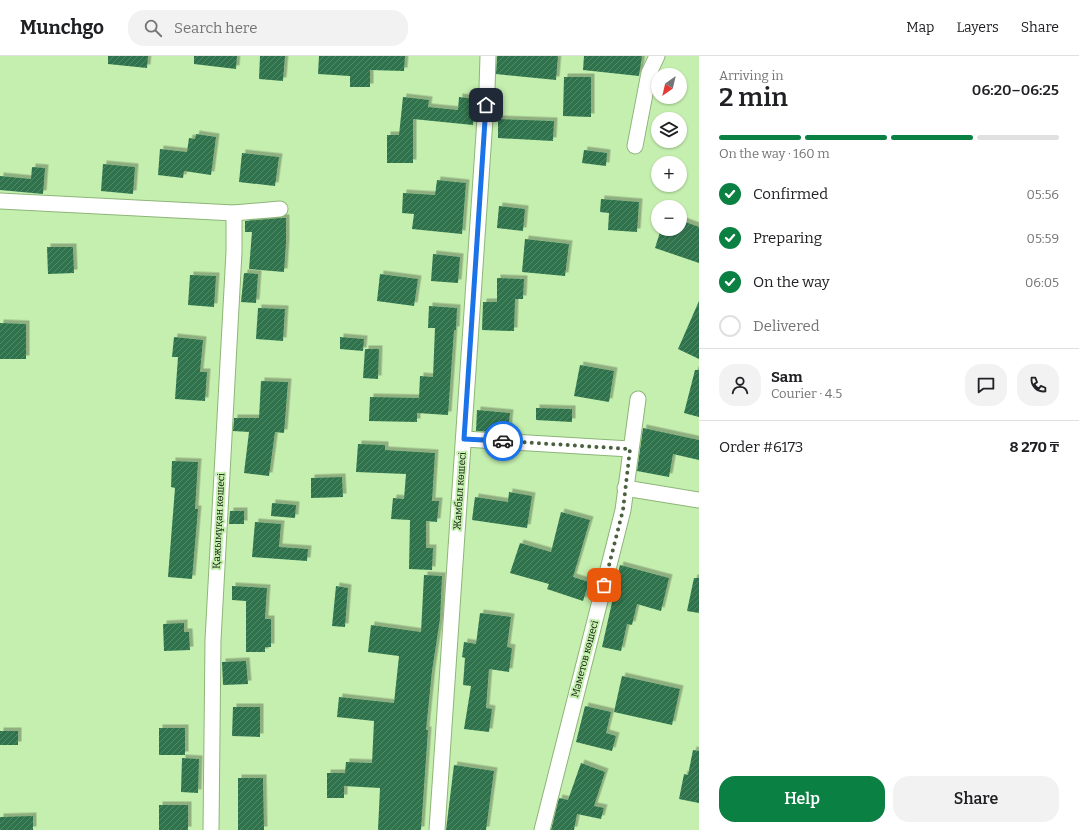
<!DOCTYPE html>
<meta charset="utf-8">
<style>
:root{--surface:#fff;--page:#f2f2f2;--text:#202124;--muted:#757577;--line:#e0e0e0;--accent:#0b8043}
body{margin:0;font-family:Bitter,serif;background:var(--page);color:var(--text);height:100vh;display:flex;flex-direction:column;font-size:15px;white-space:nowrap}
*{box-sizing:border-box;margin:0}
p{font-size:13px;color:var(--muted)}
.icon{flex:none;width:22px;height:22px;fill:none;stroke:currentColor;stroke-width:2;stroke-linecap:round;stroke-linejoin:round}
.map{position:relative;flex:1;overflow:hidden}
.sheet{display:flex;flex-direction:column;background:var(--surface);width:380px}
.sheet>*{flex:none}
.needle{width:26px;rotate:214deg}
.controls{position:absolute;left:651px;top:12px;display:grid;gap:8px}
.controls a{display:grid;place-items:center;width:36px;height:36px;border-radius:50%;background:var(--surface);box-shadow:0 1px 3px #0004;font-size:20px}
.pin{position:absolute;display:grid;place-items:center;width:34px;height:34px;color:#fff;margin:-17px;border-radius:8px;box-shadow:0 2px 6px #0006}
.courier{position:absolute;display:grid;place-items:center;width:40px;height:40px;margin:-20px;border:3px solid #1a73e8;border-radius:50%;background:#fff;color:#222;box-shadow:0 1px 5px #0007}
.overview em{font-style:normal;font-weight:600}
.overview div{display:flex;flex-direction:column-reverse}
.overview{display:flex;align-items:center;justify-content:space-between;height:68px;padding:0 20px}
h1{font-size:26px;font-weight:600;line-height:30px}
.bar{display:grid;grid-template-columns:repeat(4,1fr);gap:6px 4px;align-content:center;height:48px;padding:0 20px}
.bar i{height:5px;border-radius:3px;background:var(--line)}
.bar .selected{background:var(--accent)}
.bar p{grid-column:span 4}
.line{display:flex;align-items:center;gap:10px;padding:0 20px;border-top:1px solid var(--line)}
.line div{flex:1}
.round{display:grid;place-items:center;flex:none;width:42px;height:42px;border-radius:16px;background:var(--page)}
ol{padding:0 20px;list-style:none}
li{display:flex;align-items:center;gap:12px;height:44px}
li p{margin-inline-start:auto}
li .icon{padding:4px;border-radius:50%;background:var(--accent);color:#fff;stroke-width:4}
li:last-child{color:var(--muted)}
li i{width:22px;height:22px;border:2px solid var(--line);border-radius:50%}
.action{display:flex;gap:8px;margin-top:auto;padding:8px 20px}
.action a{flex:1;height:46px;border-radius:16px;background:var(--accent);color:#fff;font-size:16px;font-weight:600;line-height:46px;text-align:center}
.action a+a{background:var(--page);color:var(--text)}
header{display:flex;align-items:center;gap:24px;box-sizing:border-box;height:56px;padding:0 20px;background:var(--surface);border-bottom:1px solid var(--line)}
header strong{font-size:19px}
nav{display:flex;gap:22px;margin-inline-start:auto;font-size:14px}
.search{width:280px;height:36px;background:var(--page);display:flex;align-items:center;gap:10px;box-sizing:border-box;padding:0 14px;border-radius:16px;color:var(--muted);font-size:15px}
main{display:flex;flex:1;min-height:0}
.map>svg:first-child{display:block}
.building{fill:url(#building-hatch);filter:url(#shadow)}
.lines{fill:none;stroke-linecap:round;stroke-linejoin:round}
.street-casing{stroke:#8db578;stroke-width:17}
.street{stroke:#fff;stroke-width:15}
.done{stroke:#49613e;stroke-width:4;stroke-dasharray:0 7.2}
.route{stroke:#1a73e8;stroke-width:5}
.labels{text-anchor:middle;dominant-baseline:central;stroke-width:4;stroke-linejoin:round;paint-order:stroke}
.street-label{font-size:10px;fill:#061401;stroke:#c5efaf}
</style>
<header>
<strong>Munchgo</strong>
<div class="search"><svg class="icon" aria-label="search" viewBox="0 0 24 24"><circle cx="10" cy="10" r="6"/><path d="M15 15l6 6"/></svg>Search here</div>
<nav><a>Map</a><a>Layers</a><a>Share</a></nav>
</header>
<main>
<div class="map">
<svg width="699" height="774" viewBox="0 0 699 774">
<defs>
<pattern id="building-hatch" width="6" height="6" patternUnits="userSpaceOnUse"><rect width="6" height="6" fill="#2d734b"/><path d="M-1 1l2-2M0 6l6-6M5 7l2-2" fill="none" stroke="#56886a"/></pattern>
<filter id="shadow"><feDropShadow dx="3.5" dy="-3.5" stdDeviation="0" flood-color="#0004"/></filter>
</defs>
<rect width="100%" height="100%" fill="#c5efaf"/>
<!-- building -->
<g class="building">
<path d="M108 0H148L147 12 108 8Z"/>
<path d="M194 0H237L236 13 194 8Z"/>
<path d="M260 0H285L283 25 259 23Z"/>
<path d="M319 0H405L404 15 370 14V31H350V20L318 18Z"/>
<path d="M497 0H558L556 24 496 18Z"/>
<path d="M584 0H642L639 20 583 14Z"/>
<path d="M564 21H591V61L563 60Z"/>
<path d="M403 41 429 44 428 51 458 54 459 41 475 43 473 69 413 63V107H387V79H399Z"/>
<path d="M498 63 554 65 553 85 498 82Z"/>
<path d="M196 78 216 81 211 119 184 115 183 122 158 119 160 93 187 96 189 82 195 83Z"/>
<path d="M584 94 607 97 606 110 582 107Z"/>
<path d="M242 97 279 101 275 130 239 126Z"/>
<path d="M103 108 135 111 133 138 101 135Z"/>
<path d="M32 111 45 112 43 138 0 134V120L31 123Z"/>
<path d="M437 124 466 127 462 178 412 173 414 158 402 157 403 137 435 139Z"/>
<path d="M601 143 639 146 637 176 608 174 609 157 600 156Z"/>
<path d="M499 150 525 153 523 175 497 172Z"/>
<path d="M281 162H286V187L284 216 249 213 252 176H245V165Z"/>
<path d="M680 164 699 171V207L655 192 661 173H680Z"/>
<path d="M525 183 569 188 565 220 522 216Z"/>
<path d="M47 191H73L74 217 48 218Z"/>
<path d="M433 198 460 201 458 227 431 225Z"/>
<path d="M244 217 258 218 256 247 241 246Z"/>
<path d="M380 218 418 223 414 250 377 245Z"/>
<path d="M190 219 216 220 214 251 188 249Z"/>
<path d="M497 222 524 223 523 243H515L514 275 482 274 483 246H497Z"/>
<path d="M699 245V303L678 293Z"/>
<path d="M429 250 457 252 456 274H454L448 359 417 357V366L369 365 370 341 419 342 420 320 433 321 435 272H428Z"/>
<path d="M258 252 285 253 283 285 256 283Z"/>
<path d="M0 267 26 268V303H0Z"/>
<path d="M174 281 203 284 200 316H207L205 345 175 343 178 301H172Z"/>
<path d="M340 281 364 283 363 295 340 293Z"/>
<path d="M365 293H379L378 323 363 322Z"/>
<path d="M580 309 614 315 609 346 574 340Z"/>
<path d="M695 314H699V361L684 357Z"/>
<path d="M261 325 288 326 284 377 275 376 269 420 244 417 249 376 233 375 234 362H259Z"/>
<path d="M536 352 572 353V366L536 364Z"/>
<path d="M477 354 510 357 508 377 476 375Z"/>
<path d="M643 372 699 384V404L673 398 669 421 637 415Z"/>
<path d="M358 388 385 389V394L435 397 432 445H439L437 466 426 465V492H433L432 514 409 513 410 464 391 463 393 442 404 443 406 418 356 416Z"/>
<path d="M172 405 198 406 195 453H198L192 523 168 521 175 432 171 431Z"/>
<path d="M342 421 343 441 311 442V422Z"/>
<path d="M509 436 532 440 527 472 472 464 475 441 508 446Z"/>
<path d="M272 447 296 449 295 462 271 460Z"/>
<path d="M230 455H244V468H229Z"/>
<path d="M561 456 590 464 573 521 589 526 583 545 547 533 549 528 510 517 520 487 551 496Z"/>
<path d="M255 466 281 468 279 491 308 493 307 505 252 501Z"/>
<path d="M620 509 669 522 661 555 637 548 632 569 627 568 621 595 602 591 613 542H612Z"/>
<path d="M424 519 442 520 440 563 432 615 426 674H428L421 774H378L380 732 344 730V742H327V717H345L346 706 372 707 374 665 337 661 339 641 394 647 399 600 368 596 371 569 421 576Z"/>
<path d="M694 522H699V557L687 555Z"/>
<path d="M232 530 267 532 265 563H271V591H265V596H246V545L232 544Z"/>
<path d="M336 530 348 532 345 571 332 570Z"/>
<path d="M480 557 511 561 507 591 512 592 509 616 489 613 486 652 492 653 489 676 464 673 471 630 463 629 465 602 462 601 464 586 476 588Z"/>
<path d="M184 567V576H189L190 594 164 595 163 568Z"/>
<path d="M246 605 248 628 223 629 222 606Z"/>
<path d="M622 620 680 633 672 669 614 656Z"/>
<path d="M585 650 611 656 606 677 616 680 612 695 576 686Z"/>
<path d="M233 651H260V681L232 680Z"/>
<rect x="159" y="672" width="26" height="27"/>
<rect x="0" y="675" width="18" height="14"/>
<path d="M693 694 699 695V747L679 743 684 718 688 719Z"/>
<path d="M182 702 199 703 198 737 181 736Z"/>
<path d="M581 707 605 716 594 750 604 752 601 763 577 758 574 774H551L559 742 568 744Z"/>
<path d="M454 709 494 715 486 774H446Z"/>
<path d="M238 722H263L264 774H238Z"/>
<rect x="159" y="749" width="29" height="25"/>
<path d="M33 760V774H0V761Z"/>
</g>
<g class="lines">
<defs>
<g id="street">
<path d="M635 90 649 17 657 0"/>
<path d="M0 145 234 157 280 153"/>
<path d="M464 383 630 393"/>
<path d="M625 432 699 444"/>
<path d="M211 774 213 584 234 196V157"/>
<path d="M437 774 487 33 488 0"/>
<path d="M542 774 623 454 638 343"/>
</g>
</defs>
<!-- street casing -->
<use href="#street" class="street-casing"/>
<!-- street -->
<use href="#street" class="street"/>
</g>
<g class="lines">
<!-- done -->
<path class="done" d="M503 385 630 393 623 454 604 529"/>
<!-- route -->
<path class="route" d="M486 49 464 383 503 385"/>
</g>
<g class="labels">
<!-- street labels -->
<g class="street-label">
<text transform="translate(460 435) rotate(-86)">Жамбыл көшесі</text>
<text transform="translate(219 465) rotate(-87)">Қажымұқан көшесі</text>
<text transform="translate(585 603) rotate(-75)">Мәметов көшесі</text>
</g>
</g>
</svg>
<div class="controls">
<a><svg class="needle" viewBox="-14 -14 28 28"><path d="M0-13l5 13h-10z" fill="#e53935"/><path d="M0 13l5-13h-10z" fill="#757577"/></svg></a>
<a><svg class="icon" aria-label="layers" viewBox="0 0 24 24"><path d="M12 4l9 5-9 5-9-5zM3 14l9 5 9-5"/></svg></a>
<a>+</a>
<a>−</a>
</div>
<div class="pin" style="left:604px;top:529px;background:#ea580c"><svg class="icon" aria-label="bag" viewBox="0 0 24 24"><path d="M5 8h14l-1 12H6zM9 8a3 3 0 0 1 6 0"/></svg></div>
<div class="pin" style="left:486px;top:49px;background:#1f2937"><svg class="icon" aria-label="home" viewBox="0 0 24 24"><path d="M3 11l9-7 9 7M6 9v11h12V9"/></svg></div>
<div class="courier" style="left:503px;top:385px"><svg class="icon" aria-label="car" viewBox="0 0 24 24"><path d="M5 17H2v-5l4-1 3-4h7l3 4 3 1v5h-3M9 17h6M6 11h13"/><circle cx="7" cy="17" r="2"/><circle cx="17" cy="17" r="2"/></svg></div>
</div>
<section class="sheet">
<div class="overview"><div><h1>2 min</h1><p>Arriving in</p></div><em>06:20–06:25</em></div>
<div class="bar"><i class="selected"></i><i class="selected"></i><i class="selected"></i><i></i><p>On the way · 160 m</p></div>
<ol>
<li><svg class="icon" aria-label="check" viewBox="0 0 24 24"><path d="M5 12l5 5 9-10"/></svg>Confirmed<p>05:56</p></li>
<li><svg class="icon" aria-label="check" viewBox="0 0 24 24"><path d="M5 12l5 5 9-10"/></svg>Preparing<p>05:59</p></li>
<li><svg class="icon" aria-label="check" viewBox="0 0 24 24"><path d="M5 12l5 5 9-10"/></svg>On the way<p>06:05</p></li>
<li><i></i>Delivered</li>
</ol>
<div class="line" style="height:72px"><a class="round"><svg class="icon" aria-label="person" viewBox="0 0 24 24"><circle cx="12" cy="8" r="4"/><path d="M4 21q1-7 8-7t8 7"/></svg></a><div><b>Sam</b><p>Courier · 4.5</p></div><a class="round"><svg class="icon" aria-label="chat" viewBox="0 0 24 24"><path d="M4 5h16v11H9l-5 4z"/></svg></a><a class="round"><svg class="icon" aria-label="phone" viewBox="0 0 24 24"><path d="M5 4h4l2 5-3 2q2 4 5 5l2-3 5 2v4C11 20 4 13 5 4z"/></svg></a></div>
<div class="line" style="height:52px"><div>Order #6173</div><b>8 270 ₸</b></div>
<div class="action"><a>Help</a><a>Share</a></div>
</section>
</main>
